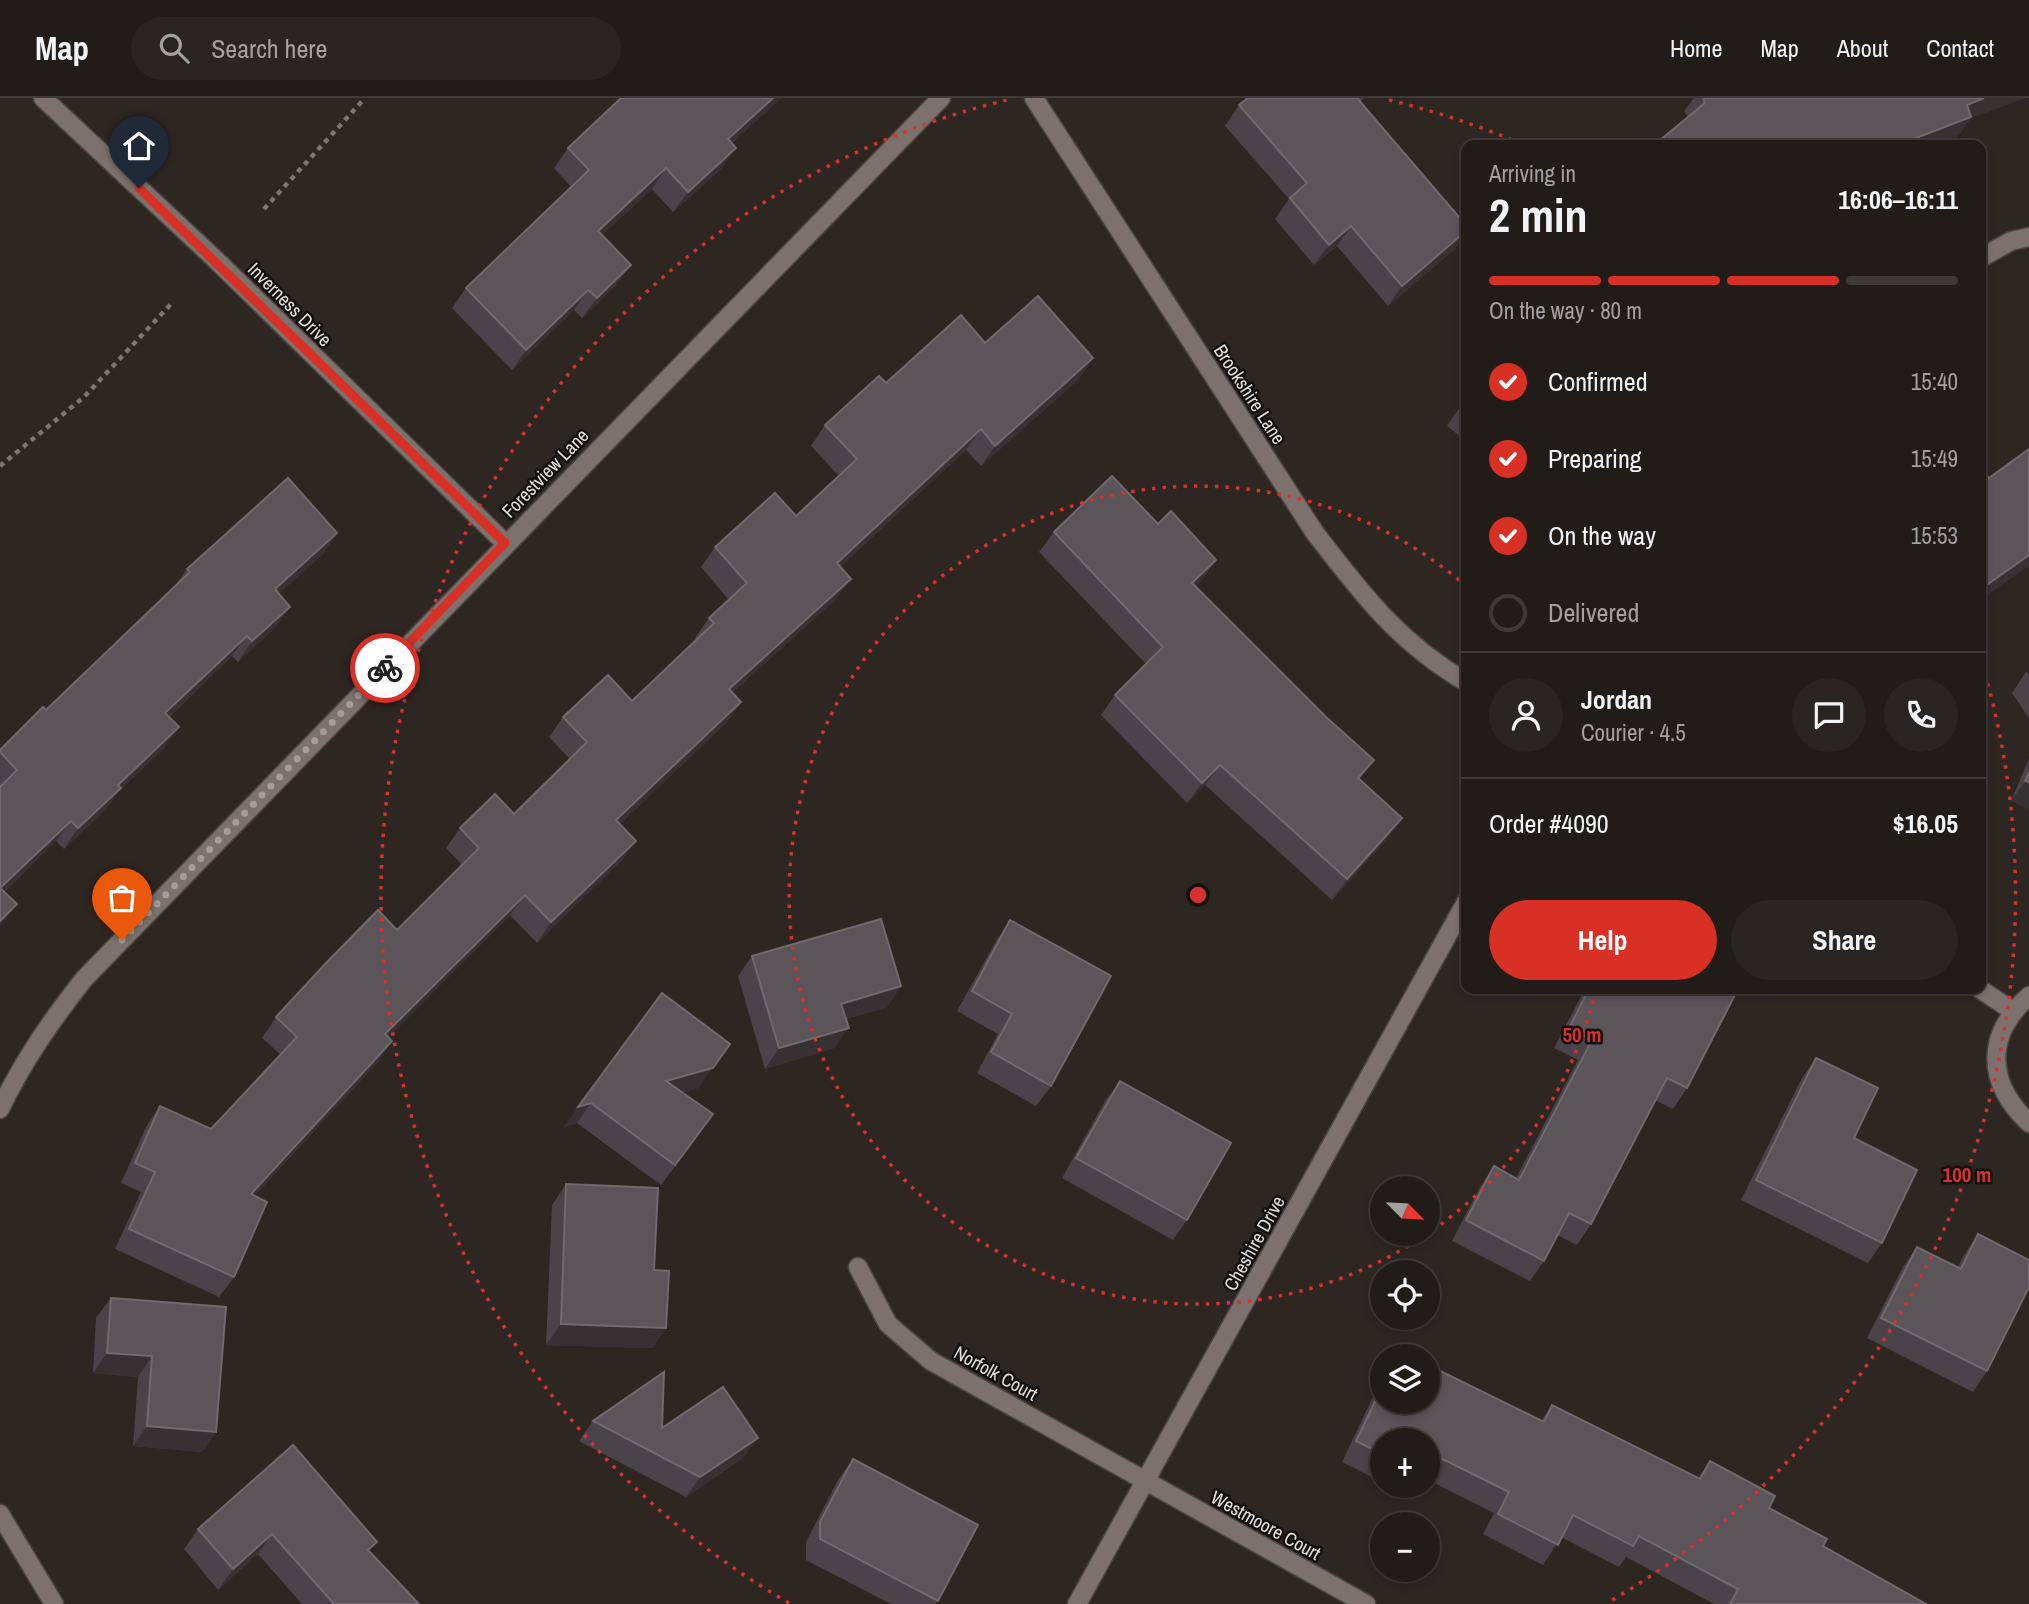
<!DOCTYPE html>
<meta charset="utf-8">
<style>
:root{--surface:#221c19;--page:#2a2522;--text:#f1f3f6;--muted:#a2a1a2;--line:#3f3a38;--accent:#d93025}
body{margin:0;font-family:"Archivo Narrow",sans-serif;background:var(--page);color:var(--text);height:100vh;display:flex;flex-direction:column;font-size:26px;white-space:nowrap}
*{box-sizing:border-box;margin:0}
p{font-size:23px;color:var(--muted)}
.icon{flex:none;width:38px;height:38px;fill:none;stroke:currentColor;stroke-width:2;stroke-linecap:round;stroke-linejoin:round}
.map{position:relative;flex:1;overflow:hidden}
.drawer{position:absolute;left:1461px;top:42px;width:525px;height:854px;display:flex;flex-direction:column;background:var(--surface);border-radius:14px;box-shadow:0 4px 10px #0003,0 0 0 2px var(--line)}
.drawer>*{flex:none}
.needle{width:46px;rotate:114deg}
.tools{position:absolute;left:1370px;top:1078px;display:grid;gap:14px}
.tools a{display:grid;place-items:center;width:70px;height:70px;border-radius:50%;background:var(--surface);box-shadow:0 4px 10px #0003,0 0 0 2px var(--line);font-size:35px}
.pin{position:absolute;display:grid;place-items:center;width:60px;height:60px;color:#fff;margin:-72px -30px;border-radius:50% 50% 50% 0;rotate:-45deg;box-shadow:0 0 7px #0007}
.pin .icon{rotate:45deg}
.courier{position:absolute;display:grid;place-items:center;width:70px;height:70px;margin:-35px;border:5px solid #d93025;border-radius:50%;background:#fff;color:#222;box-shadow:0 2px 9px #0007}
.head em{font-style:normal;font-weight:700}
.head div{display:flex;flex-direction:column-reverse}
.head{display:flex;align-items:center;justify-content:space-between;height:119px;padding:0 28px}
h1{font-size:46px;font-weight:700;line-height:52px}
.bar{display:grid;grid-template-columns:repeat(4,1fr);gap:10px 7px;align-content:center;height:84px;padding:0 28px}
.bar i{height:9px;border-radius:5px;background:var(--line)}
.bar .current{background:var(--accent)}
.bar p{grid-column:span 4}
.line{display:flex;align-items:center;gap:18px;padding:0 28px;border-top:2px solid var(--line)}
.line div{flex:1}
.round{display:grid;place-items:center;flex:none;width:74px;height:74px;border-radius:37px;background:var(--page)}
ol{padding:0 28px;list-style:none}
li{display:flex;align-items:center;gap:21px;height:77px}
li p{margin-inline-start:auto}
li .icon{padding:7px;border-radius:50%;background:var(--accent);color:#fff;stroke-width:4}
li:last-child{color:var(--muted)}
li i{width:38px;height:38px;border:4px solid var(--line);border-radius:50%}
.action{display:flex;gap:14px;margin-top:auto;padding:14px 28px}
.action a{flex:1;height:80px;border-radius:42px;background:var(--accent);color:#fff;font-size:28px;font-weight:700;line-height:80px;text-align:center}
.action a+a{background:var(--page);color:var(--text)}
header{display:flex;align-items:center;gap:42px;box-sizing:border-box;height:98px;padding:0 35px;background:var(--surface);border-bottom:2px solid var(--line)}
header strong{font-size:33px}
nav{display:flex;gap:38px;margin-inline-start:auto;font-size:24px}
.search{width:490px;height:63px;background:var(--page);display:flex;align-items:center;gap:18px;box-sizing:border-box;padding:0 24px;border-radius:38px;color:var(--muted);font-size:26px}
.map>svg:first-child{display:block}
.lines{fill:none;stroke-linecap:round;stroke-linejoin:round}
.minor-casing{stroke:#4b4540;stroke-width:21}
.path{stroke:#7c7570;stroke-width:4.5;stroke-dasharray:5 5;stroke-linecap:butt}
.minor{stroke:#7c716c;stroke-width:18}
.wall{fill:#4a444a}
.shaded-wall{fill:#383133}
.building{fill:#5b5459;stroke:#706a6e;stroke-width:2}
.done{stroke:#a49d99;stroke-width:7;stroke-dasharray:0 12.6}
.route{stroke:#d93025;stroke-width:9}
.ring{fill:none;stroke:#d73131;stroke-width:3.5;stroke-dasharray:3.5 7}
.labels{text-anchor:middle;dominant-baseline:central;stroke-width:5;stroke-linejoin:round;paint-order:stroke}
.street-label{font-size:19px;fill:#e3ddda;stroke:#13100d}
.centre{fill:#d73131;stroke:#13100d;stroke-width:3.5}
.ring-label{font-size:21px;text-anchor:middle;font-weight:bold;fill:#d73131;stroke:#13100d;stroke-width:5;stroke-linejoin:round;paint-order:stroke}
</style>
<header>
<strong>Map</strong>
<div class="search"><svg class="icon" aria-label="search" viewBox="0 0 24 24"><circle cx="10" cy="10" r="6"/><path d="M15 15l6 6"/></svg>Search here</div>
<nav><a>Home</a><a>Map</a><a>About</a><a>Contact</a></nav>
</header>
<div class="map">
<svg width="2029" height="1506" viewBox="0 0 2029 1506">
<rect width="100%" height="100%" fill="#2e2621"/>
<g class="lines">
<defs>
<g id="minor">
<path d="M43 0 216 162 505 445"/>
<path d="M1034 0 1315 435C1362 496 1398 544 1466 584"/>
<path d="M1981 160 2011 143 2029 139"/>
<path d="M1980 891 2013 913"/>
<path d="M2029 898C1984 938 1987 985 2029 1025"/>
<path d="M0 1011C23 963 51 923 84 881L941 0"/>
<path d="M858 1169 888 1226 931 1263 1366 1506"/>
<path d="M0 1416 54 1506"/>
<path d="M1077 1506 1466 804"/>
</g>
</defs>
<!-- minor casing -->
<use href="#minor" class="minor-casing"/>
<!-- path -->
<g class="path">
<path d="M264 111 365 0"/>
<path d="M0 368 84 299 171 206"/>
</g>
<!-- minor -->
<use href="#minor" class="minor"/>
</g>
<!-- wall -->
<g class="wall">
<path d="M621 0H781L732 45 722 70 673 114 652 91 602 137 617 187 582 220 574 212 512 272 452 210 466 190 571 89 554 70 568 50Z"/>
<path d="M1245 0H1364L1360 4 1455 151 1388 208 1337 148 1314 167 1275 121 1289 101 1225 28 1239 7 1246 2Z"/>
<path d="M1694 0H2024L1971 20 1957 39 1937 47H1654L1688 19 1684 13Z"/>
<path d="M985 245 1079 281 981 368 966 352 840 469 836 501 732 595 741 604 727 624 620 726 636 743 621 763 537 845 510 817 388 939 378 964 254 1098 234 1179 219 1199 115 1151 141 1094 121 1085 146 1029 160 1008 211 1031 281 957 262 940 276 919 397 832 462 767 446 750 460 730 514 716 570 661 549 639 563 619 632 603 696 542 695 540 709 520 729 502 701 469 715 449 796 418 839 378 811 348 825 327 886 285Z"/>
<path d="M1466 300V343L1447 328Z"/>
<path d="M1158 426 1216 462 1202 482 1196 488 1360 682 1387 741 1332 802 1205 687 1187 705 1101 617 1115 597 1146 566 1039 454 1054 434Z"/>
<path d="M337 435 323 456 279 495 290 509 276 529 238 564 232 558 169 619 164 650 119 693 107 710 64 751 56 743 4 794 2 826 0 829V652L46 612 174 489 187 471Z"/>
<path d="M2026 574 2029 576V620L2012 595Z"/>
<path d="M2029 661V711L2011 703Z"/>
<path d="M1010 822 1051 988 1036 1008 977 975 998 936 957 913 996 843Z"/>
<path d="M752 858 901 888 887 909 846 921 834 950 765 971 738 878Z"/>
<path d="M1585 891H1738L1687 990 1673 1011 1655 1002 1591 1126 1577 1147 1557 1137 1544 1163 1530 1183 1452 1143 1480 1089 1494 1068 1516 1080 1578 962 1554 950Z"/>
<path d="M662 895 698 990 682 995 699 1036 661 1087 577 1025 564 1029Z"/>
<path d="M1816 960 1854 1040 1882 1145 1868 1165 1741 1102 1802 980Z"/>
<path d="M1120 983 1187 1122 1173 1142 1062 1080 1105 1003Z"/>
<path d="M566 1086 654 1172 666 1230 652 1250 546 1247 552 1107Z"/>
<path d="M1978 1136 1987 1273 1973 1294 1867 1240 1903 1169 1917 1149 1958 1169 1964 1157Z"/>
<path d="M111 1200 216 1334 202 1354 133 1348 138 1279 93 1275 96 1220Z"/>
<path d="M1382 1280V1304L1541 1323 1552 1307 1698 1380 1710 1363 1769 1410 1823 1448 1926 1506H1714L1626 1459 1619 1469 1561 1439 1543 1467 1483 1436 1494 1415 1428 1382V1342H1382V1384L1342 1364Z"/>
<path d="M593 1323 662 1330 743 1360 686 1399 579 1343Z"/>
<path d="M293 1347 370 1454 419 1506H302L258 1456 218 1492 184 1451 198 1431Z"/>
<path d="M853 1361 938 1503 935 1506H891L806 1462V1444L838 1382Z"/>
</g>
<!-- shaded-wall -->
<g class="shaded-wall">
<path d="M773 0H781L714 61 728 41Z"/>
<path d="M1984 0H2024L1971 20 1957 39 1937 47H1898L1967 7Z"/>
<path d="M736 50 722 70 673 114 688 94Z"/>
<path d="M666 70 652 91 584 153 598 133Z"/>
<path d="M1351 128 1337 148 1314 167 1329 147Z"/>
<path d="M1466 133 1455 151 1388 208 1402 188Z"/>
<path d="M631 167 617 187 582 220 597 200Z"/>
<path d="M588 192 574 212 512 272 526 252Z"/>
<path d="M1093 260 1079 281 981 368 995 348Z"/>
<path d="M981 331 966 352 822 485 837 465Z"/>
<path d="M337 435 323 456 261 512 275 491Z"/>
<path d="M2029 457V468L1981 501V491Z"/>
<path d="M1216 462 1202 482 1178 505 1192 485Z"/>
<path d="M851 481 836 501 714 611 729 591Z"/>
<path d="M290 509 276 529 238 564 252 543Z"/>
<path d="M247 538 232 558 151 635 165 615Z"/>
<path d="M741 604 727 624 602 743 616 722Z"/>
<path d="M179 629 164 650 119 693 107 710 64 751 78 730 118 687Z"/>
<path d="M1374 662 1359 683 1358 680Z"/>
<path d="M1220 667 1205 687 1187 705 1202 685Z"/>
<path d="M2025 683 2029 684V711L2011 703Z"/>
<path d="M1402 720 1387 741 1332 802 1347 781Z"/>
<path d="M71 723 56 743 0 797V790Z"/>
<path d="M636 743 621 763 537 845 551 824Z"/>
<path d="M525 797 510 817 370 957 385 936Z"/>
<path d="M17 806 2 826 0 829V823Z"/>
<path d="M901 888 887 909 827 926 841 906Z"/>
<path d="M849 930 834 950 765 971 779 950Z"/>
<path d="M392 943 378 964 236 1117 251 1096Z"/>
<path d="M730 946 698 990 652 1003 666 983Z"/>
<path d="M591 1005 577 1025 564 1029 578 1009Z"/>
<path d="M561 1226 666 1230 652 1250 546 1247Z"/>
<path d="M107 1255 152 1258 138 1279 93 1275Z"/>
<path d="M147 1328 216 1334 202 1354 133 1348Z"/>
<path d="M758 1340 743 1360 686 1399 700 1379Z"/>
<path d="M272 1436 258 1456 218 1492 233 1471Z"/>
</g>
<!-- building -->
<g class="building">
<path d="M621 0H773L728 41 736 50 688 94 666 70 598 133 631 167 597 200 588 192 526 252 466 190 589 72 568 50Z"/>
<path d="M1248 0H1357L1466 127V133L1402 188 1351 128 1329 147 1290 100 1307 85 1239 7Z"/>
<path d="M1703 0H1984L1967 7 1971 19 1898 47H1654L1705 5Z"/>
<path d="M1038 198 1093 260 995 348 981 331 837 465 851 481 729 591 741 604 616 722 636 743 551 824 525 797 385 936 392 943 251 1096 267 1104 234 1179 129 1131 155 1074 135 1065 160 1008 211 1031 297 939 276 919 328 863 378 812 397 832 479 750 460 730 495 696 514 716 587 644 563 619 608 577 632 603 714 525 709 520 747 485 715 449 775 395 796 418 857 361 825 327 879 278 886 285 961 217 985 245Z"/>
<path d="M1466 300V311L1461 307Z"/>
<path d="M2029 351V457L1981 491V369L1989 380Z"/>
<path d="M1112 378 1158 426 1171 413 1216 462 1192 485 1326 619 1374 662 1358 680 1402 720 1347 781 1220 667 1202 685 1115 597 1163 549 1054 434Z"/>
<path d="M288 380 337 435 275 491 290 509 252 543 247 538 165 615 179 629 118 687 121 690 78 730 71 723 0 790 17 806 0 823V689L17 672 0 654V652L43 609 46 612 190 474 187 471Z"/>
<path d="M2029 674V684L2025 683Z"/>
<path d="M881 821 901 888 841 906 849 930 779 950 752 858Z"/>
<path d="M1010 822 1111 878 1051 988 991 954 1012 916 972 893Z"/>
<path d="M1589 891H1738L1687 990 1667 980 1591 1126 1569 1115 1544 1163 1466 1122 1494 1068 1519 1082 1592 942 1569 930Z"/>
<path d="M662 895 730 946 713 970 666 983 713 1016 675 1067 591 1005 578 1009Z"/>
<path d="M1816 960 1878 990 1854 1040 1917 1072 1882 1145 1756 1082Z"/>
<path d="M1120 983 1231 1045 1187 1122 1076 1060Z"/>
<path d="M566 1086 658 1090 654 1172 669 1173 666 1230 561 1226Z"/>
<path d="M1978 1136 2029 1162V1189L1987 1273 1881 1220 1917 1149 1961 1171Z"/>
<path d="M111 1200 226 1209 216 1334 147 1328 152 1258 107 1255Z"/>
<path d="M1400 1253 1410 1258H1398Z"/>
<path d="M1428 1267 1544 1324 1552 1307 1700 1381 1710 1363 1775 1398 1769 1410 1827 1441 1823 1448 1926 1506H1730L1738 1491 1639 1438 1633 1448 1573 1417 1558 1447 1498 1416 1509 1394 1428 1354V1342H1382V1356L1356 1343 1382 1289V1304H1428Z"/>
<path d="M664 1274 662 1330 723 1289 758 1340 700 1379 593 1323Z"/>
<path d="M293 1347 377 1444 368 1452 419 1506H334L272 1436 233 1471 198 1431Z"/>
<path d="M853 1361 978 1427 938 1503 820 1441V1424Z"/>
</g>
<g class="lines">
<!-- done -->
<path class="done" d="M122 842 385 570"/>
<!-- route -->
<path class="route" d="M139 90 505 445 385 570"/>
</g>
<!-- distance rings -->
<g class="ring">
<path d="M1596 892A409 409 0 1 1 1466 488"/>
<path d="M789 1505A818 818 0 0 1 1007 2M1389 2A818 818 0 0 1 1524 47M1982 565A818 818 0 0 1 1607 1505"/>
</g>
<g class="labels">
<!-- street labels -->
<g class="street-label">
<text transform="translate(290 206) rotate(45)">Inverness Drive</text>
<text transform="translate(1250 296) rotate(57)">Brookshire Lane</text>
<text transform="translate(545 375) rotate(-46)">Forestview Lane</text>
<text transform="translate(1254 1145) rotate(-61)">Cheshire Drive</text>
<text transform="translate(996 1275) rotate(29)">Norfolk Court</text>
<text transform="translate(1266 1427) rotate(29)">Westmoore Court</text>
</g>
</g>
<circle cx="1198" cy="797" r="10" class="centre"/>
<g class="ring-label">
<text x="1582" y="944">50 m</text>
<text x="1967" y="1084">100 m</text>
</g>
</svg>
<div class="tools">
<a><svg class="needle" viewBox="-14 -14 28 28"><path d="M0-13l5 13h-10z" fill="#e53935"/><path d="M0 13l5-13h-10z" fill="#a2a1a2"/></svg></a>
<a><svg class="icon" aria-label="locate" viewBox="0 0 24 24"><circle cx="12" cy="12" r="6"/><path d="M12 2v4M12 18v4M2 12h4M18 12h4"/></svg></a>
<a><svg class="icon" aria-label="layers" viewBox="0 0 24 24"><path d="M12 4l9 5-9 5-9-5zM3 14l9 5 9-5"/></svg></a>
<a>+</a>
<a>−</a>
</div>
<div class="pin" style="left:122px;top:842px;background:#ea580c"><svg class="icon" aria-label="bag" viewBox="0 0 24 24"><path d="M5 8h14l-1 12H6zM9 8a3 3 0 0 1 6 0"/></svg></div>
<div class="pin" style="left:139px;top:90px;background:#1f2937"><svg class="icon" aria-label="home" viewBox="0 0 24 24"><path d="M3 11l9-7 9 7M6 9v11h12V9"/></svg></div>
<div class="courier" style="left:385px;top:570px"><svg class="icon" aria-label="bike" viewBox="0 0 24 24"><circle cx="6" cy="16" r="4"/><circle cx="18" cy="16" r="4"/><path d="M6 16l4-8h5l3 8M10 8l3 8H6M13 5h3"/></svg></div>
<section class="drawer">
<div class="head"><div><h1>2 min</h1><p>Arriving in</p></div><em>16:06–16:11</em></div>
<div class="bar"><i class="current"></i><i class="current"></i><i class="current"></i><i></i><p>On the way · 80 m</p></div>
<ol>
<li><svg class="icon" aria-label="check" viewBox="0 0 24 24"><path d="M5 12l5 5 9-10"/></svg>Confirmed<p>15:40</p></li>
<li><svg class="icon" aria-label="check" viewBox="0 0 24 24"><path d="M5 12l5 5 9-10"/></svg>Preparing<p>15:49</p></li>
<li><svg class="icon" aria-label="check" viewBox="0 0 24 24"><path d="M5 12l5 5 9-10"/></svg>On the way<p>15:53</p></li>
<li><i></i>Delivered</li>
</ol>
<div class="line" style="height:126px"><a class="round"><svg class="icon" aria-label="person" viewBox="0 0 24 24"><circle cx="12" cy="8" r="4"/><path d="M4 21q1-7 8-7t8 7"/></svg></a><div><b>Jordan</b><p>Courier · 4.5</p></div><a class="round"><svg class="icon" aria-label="chat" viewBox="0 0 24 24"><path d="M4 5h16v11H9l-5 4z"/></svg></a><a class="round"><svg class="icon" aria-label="phone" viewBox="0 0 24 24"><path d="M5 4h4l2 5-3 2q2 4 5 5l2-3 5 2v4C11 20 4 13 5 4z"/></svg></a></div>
<div class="line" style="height:91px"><div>Order #4090</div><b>$16.05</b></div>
<div class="action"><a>Help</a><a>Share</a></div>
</section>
</div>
